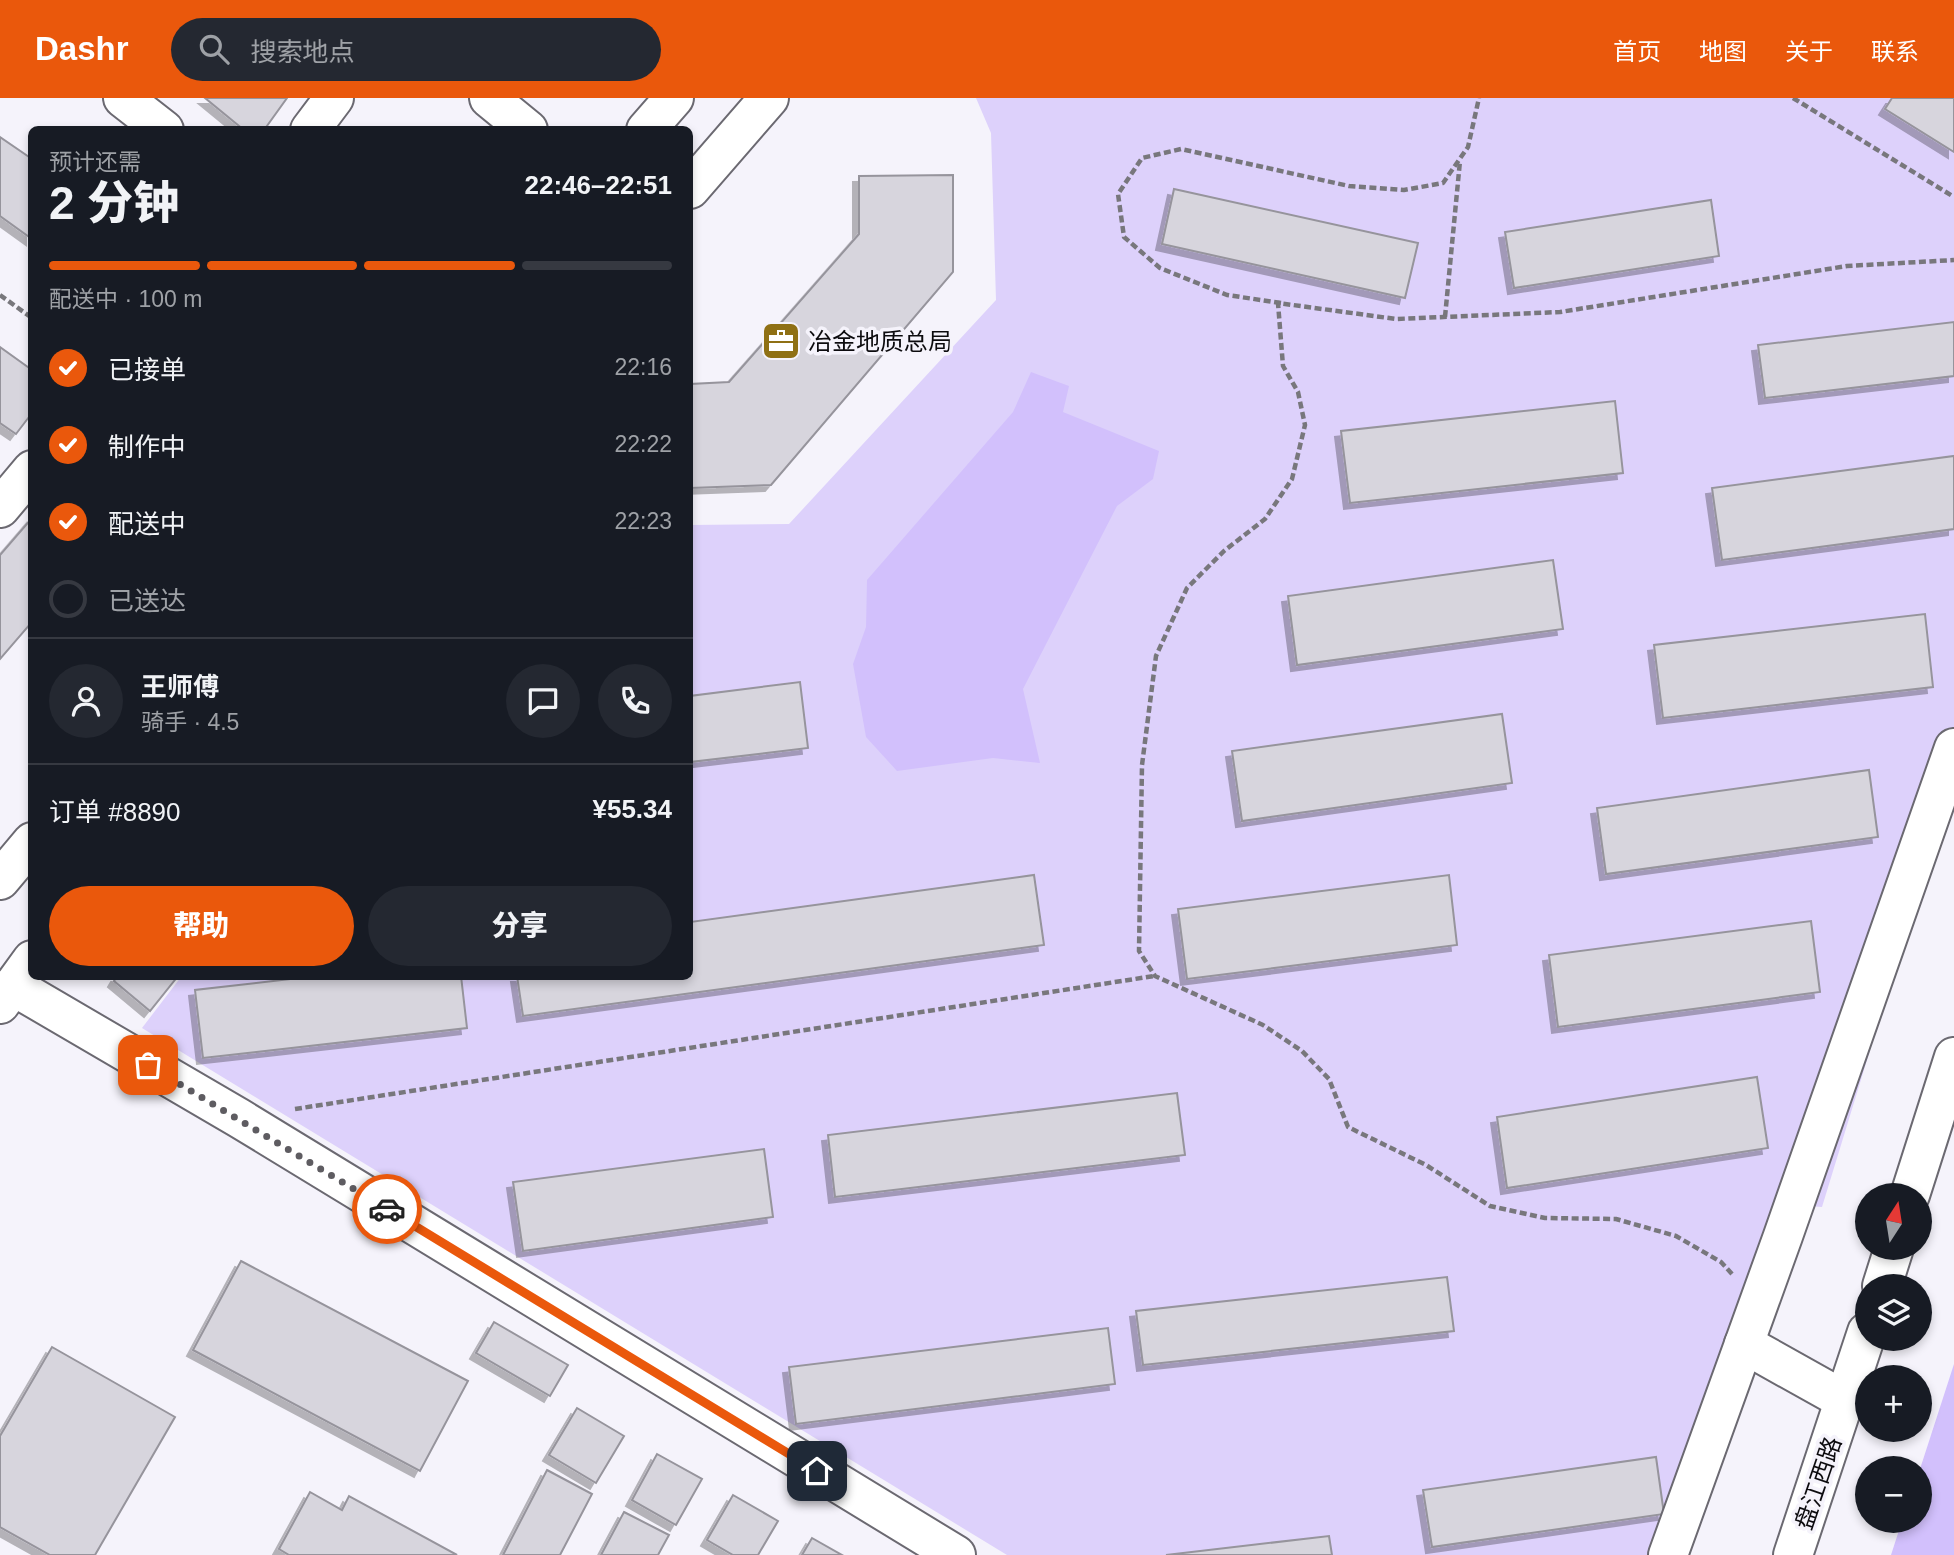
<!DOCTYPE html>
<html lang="zh">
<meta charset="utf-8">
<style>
:root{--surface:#171b24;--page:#242831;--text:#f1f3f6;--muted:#9ea1a6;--line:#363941;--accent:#ea580c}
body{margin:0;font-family:Helvetica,"Noto Sans SC",sans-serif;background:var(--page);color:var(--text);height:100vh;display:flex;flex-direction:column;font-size:26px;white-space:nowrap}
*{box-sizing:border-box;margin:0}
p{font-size:23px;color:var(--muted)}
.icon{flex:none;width:38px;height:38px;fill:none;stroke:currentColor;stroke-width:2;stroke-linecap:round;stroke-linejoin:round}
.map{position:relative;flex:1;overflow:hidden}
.sheet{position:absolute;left:28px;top:28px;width:665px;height:854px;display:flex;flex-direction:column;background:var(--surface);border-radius:10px;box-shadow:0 4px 10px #0003}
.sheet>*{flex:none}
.needle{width:46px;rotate:12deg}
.fabs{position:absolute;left:1855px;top:1085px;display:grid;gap:14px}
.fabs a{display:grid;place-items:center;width:77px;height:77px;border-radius:50%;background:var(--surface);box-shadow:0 4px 10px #0003;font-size:35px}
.pin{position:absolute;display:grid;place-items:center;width:60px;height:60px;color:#fff;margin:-30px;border-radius:14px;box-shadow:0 4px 10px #0006}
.courier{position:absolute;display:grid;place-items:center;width:70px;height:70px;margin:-35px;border:5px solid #ea580c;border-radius:50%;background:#fff;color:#222;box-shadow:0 2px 9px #0007}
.overview em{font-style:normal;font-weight:800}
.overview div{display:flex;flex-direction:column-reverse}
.overview{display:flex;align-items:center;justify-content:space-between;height:119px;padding:0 21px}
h1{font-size:46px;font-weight:800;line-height:52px}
.bar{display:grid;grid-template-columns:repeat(4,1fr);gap:10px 7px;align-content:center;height:84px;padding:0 21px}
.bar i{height:9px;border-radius:5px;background:var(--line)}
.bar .on{background:var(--accent)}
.bar p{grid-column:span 4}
.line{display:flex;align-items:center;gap:18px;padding:0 21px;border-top:2px solid var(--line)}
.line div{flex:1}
.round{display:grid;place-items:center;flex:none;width:74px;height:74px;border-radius:37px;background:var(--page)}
ol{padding:0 21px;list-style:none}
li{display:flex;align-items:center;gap:21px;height:77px}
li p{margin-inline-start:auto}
li .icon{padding:7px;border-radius:50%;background:var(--accent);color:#fff;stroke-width:4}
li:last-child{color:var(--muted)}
li i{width:38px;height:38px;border:4px solid var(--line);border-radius:50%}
.button{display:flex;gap:14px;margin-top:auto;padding:14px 21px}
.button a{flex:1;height:80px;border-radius:42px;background:var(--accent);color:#fff;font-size:28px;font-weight:800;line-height:80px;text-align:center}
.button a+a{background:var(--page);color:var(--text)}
header{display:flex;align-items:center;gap:42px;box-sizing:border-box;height:98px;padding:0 35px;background:var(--accent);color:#fff}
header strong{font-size:33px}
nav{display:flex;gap:38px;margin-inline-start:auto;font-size:24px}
.search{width:490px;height:63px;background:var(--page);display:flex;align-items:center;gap:18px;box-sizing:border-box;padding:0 24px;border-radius:38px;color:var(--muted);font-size:26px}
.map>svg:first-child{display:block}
.green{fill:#ddd1fb}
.water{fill:#d2c0fc}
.building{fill:#d7d5dd;stroke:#96949c;stroke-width:2;filter:url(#shadow)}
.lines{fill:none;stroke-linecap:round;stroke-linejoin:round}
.minor-casing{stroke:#6b6971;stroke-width:42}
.major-casing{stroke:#6b6971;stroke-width:42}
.path{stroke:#78777c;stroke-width:4.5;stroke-dasharray:7 3.5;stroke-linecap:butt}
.minor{stroke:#fff;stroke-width:38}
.major{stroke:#fff;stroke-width:38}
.done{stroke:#5e5c61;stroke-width:7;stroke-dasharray:0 12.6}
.route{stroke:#ea580c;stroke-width:9}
.labels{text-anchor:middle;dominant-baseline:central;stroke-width:7;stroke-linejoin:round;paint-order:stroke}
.poi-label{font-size:24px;fill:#0c0b0e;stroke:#f5f3fb;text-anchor:start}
.street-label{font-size:24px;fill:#0c0b0e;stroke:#f5f3fb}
</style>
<header>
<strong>Dashr</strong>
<div class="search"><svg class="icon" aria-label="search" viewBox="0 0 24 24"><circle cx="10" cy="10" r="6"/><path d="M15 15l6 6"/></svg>搜索地点</div>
<nav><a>首页</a><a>地图</a><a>关于</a><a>联系</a></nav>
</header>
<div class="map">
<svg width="1954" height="1457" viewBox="0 0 1954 1457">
<defs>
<filter id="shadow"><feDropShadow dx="-6" dy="6" stdDeviation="0" flood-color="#0004"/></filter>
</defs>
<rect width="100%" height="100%" fill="#f5f3fb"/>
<!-- green -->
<path class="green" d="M976 0H1954V678L1822 1109 1781 1106 1665 1457H1007L142 930 181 879 690 878V427L789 426 996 202 991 35Z"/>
<!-- water -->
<g class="water">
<path d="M1031 274 1069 288 1063 314 1159 353 1153 381 1117 408 1023 591 1040 665 993 660 897 673 866 639 853 566 866 529 867 482 1013 314Z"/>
<path d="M1954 1266V1457H1891L1902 1423H1920V1371Z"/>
</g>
<!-- building -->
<g class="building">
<path d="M205 0H287L264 32H244Z"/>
<path d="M1892 0H1954V54L1885 11Z"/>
<path d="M0 39 32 61V141L0 118Z"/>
<path d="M953 77V174L771 387 690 390V286L729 284 859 136V78Z"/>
<path d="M1174 91 1418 145 1405 200 1162 146Z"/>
<path d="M1711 102 1719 158 1514 190 1505 134Z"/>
<path d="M1954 224V278L1765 300 1758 247Z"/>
<path d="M0 249 32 272V315L16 336 0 325Z"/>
<path d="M1615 303 1623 375 1350 405 1341 333Z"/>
<path d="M1954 358V431L1722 462 1712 390Z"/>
<path d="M32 420V524L0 561V457Z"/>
<path d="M1553 462 1563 531 1297 567 1288 498Z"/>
<path d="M1925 516 1933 589 1663 620 1654 547Z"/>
<path d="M800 584 808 650 690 664V598Z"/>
<path d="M1502 616 1512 685 1242 723 1232 653Z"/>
<path d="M1869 672 1878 739 1606 776 1597 710Z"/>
<path d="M1034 777 1044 847 523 918 517 878H690V824Z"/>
<path d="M1449 777 1457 847 1187 881 1178 811Z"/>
<path d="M1811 823 1820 894 1558 929 1549 857Z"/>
<path d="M117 878H178L150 913 114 883Z"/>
<path d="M316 878H461L467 930 203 960 195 892Z"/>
<path d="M1757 979 1768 1050 1507 1090 1497 1019Z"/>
<path d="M1177 995 1185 1057 835 1099 828 1037Z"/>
<path d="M764 1051 773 1119 523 1153 513 1084Z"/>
<path d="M241 1163 468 1283 420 1373 193 1252Z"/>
<path d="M1447 1179 1454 1233 1143 1267 1136 1213Z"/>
<path d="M494 1224 568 1267 550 1298 476 1255Z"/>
<path d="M1108 1230 1115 1286 796 1326 789 1269Z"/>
<path d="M52 1249 175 1319 95 1457H50L0 1429V1338Z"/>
<path d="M577 1310 624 1338 596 1385 549 1357Z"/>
<path d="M657 1356 702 1381 676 1427 632 1402Z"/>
<path d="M1656 1359 1664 1416 1432 1449 1423 1392Z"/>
<path d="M547 1372 592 1396 560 1457H503Z"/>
<path d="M310 1394 342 1412 349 1398 457 1457H289L279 1451Z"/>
<path d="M733 1397 778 1423 758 1457H733L707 1442Z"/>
<path d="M624 1414 669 1437 658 1457H601Z"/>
<path d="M1329 1438 1332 1457H1166Z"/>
<path d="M812 1440 842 1457H802Z"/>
</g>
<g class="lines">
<defs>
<g id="minor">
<path d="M123 0 164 32"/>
<path d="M489 0 528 32"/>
<path d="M310 32 334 0"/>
<path d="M0 410 32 372"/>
<path d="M13 888 239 1020 956 1457"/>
<path d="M1910 1097 1954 959"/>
<path d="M1882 1188 1894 1150"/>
<path d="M1744 1246 1846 1303"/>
<path d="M1668 1457 1783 1138 1954 650"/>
<path d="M1793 1457 1867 1234"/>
</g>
<g id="major">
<path d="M646 32 674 0"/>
<path d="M690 91 769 0"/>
<path d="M0 782 32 744"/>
<path d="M0 906 32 862"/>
</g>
</defs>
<!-- minor casing -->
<use href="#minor" class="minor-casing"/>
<!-- major casing -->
<use href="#major" class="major-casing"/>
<!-- path -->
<g class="path">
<path d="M1793 0 1954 99"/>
<path d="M0 197 32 220"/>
<path d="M1281 205 1227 197 1160 170 1124 139 1118 96 1142 60 1181 51 1349 88 1404 92 1443 85 1468 49 1479 0"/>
<path d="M1445 219 1460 63"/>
<path d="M295 1011 1154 878"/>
<path d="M1732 1176 1721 1164 1676 1138 1616 1121 1545 1120 1490 1108 1426 1067 1348 1029 1329 981 1302 953 1263 927 1155 878 1139 853 1142 667 1156 558 1187 490 1224 453 1265 421 1292 381 1305 327 1298 294 1283 268 1278 205 1396 221 1560 214 1847 168 1954 162"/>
</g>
<!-- minor -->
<use href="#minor" class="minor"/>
<!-- major -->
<use href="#major" class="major"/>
</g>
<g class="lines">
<!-- done -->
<path class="done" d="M148 967 387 1111"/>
<!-- route -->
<path class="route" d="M387 1111 817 1373"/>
</g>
<!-- icons -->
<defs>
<symbol id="office-square" viewBox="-11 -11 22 22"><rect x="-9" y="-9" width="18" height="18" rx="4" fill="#8f7014" stroke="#f5f3fb"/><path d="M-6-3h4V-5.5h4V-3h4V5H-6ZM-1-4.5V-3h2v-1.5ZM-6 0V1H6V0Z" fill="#fff"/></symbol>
</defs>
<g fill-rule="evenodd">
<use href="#office-square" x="759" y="221" width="44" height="44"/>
</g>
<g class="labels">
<!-- poi labels -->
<g class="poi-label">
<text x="808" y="243">冶金地质总局</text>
</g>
<!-- street labels -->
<g class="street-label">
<text transform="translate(1818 1385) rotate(-71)">盘江西路</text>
</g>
</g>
</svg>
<div class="fabs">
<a><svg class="needle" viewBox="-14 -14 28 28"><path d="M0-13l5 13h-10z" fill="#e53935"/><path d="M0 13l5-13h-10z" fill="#9ea1a6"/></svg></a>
<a><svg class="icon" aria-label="layers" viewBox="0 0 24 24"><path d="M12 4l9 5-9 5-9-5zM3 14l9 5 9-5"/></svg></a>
<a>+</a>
<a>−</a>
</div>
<div class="pin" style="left:148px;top:967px;background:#ea580c"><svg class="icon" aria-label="bag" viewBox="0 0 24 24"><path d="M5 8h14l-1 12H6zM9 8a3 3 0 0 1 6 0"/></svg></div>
<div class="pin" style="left:817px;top:1373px;background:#1f2937"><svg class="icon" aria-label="home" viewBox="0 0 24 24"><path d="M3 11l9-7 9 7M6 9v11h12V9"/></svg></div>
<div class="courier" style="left:387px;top:1111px"><svg class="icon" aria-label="car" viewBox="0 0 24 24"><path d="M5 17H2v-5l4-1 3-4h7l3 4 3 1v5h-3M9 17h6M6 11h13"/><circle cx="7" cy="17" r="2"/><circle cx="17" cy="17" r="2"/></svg></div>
<section class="sheet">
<div class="overview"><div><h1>2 分钟</h1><p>预计还需</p></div><em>22:46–22:51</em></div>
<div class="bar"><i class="on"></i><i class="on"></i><i class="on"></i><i></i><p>配送中 · 100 m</p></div>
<ol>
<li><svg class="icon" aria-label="check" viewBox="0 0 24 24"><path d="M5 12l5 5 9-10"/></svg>已接单<p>22:16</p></li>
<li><svg class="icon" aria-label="check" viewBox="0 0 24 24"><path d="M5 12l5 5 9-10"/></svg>制作中<p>22:22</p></li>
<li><svg class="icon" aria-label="check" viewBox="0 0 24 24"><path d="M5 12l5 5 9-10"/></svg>配送中<p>22:23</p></li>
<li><i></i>已送达</li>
</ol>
<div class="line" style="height:126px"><a class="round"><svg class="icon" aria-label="person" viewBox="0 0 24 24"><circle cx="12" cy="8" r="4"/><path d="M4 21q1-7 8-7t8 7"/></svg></a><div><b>王师傅</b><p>骑手 · 4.5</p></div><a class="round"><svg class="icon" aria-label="chat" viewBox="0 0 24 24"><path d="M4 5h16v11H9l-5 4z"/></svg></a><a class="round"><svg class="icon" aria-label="phone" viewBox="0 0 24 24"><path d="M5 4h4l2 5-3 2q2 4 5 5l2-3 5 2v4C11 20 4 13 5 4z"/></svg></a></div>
<div class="line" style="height:91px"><div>订单 #8890</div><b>¥55.34</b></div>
<div class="button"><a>帮助</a><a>分享</a></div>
</section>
</div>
